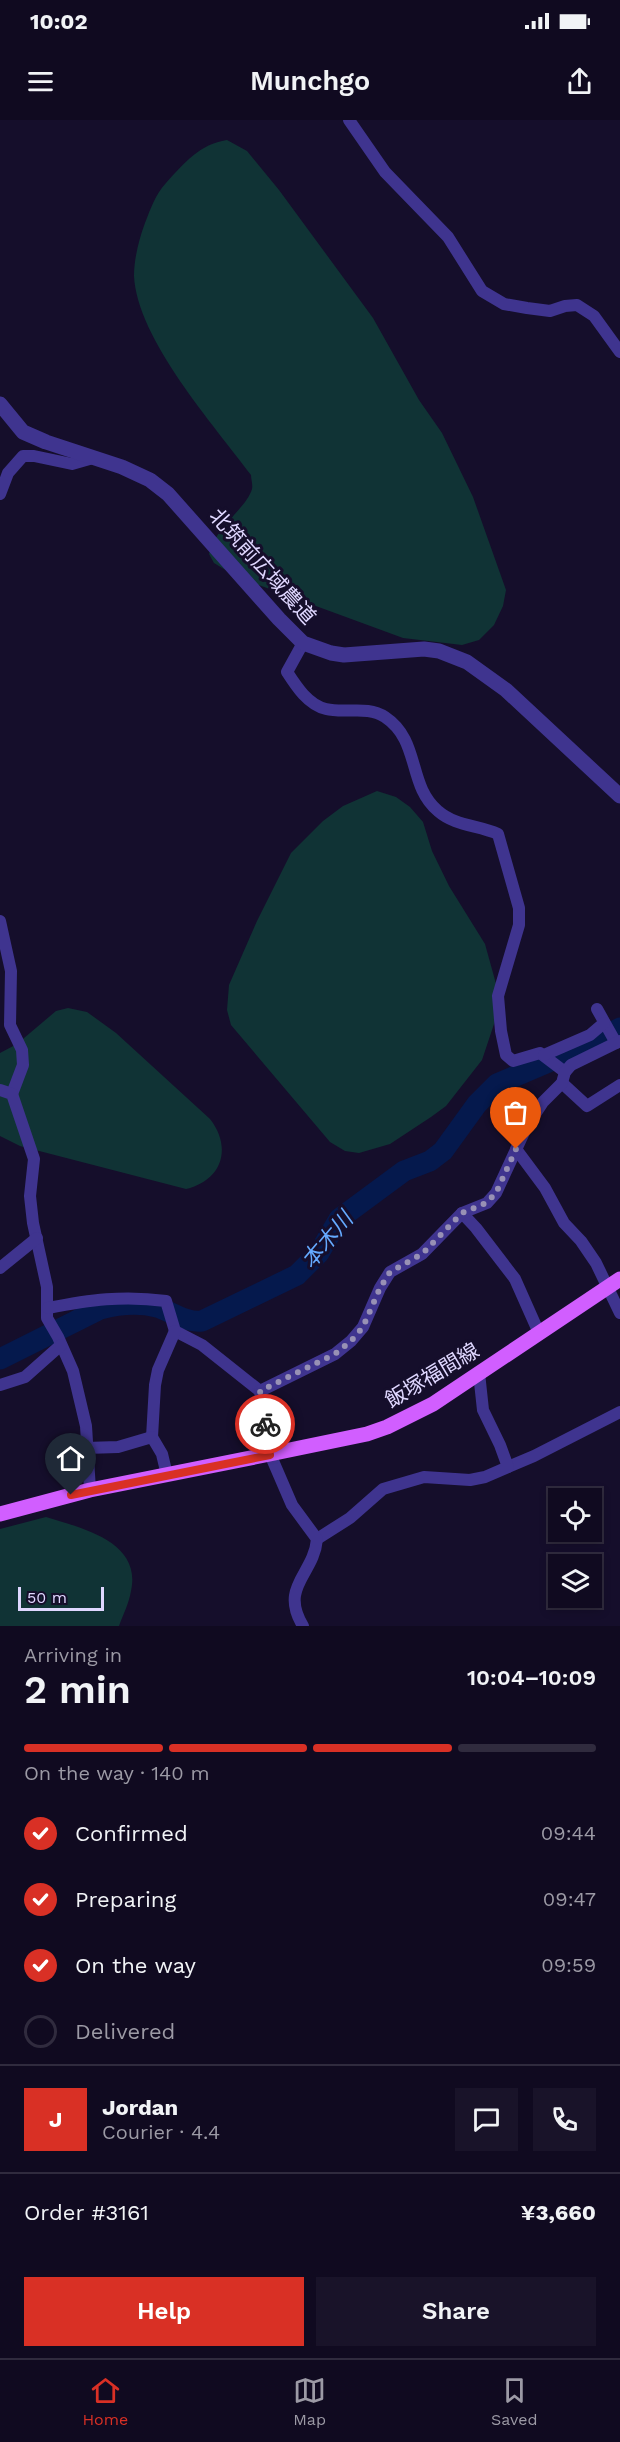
<!DOCTYPE html>
<meta charset="utf-8">
<style>
:root{--surface:#100a20;--page:#191329;--text:#f1f3f6;--muted:#9c9aa5;--line:#302b3e;--accent:#d93025}
body{margin:0;font-family:"Work Sans","Noto Sans JP",sans-serif;background:var(--page);color:var(--text);height:100vh;display:flex;flex-direction:column;font-size:22px;white-space:nowrap}
*{box-sizing:border-box;margin:0}
p{font-size:20px;color:var(--muted)}
.icon{flex:none;width:33px;height:33px;fill:none;stroke:currentColor;stroke-width:2;stroke-linecap:round;stroke-linejoin:round}
.map{position:relative;height:1506px;overflow:hidden}
.drawer{display:flex;flex-direction:column;background:var(--surface);flex:1}
.drawer>*{flex:none}
.tools{position:absolute;left:548px;top:1368px;display:grid;gap:12px}
.tools a{display:grid;place-items:center;width:54px;height:54px;border-radius:0px;background:var(--surface);box-shadow:0 3px 9px #0003,0 0 0 2px var(--line);font-size:30px}
.scale{position:absolute;left:18px;bottom:15px;width:86px;box-sizing:border-box;padding-left:6px;border:3px solid #dfd7ff;border-top:0;font-size:16px;line-height:21px;white-space:nowrap;color:#dfd7ff;-webkit-text-stroke:4px #150e2b;paint-order:stroke}
.pin{position:absolute;display:grid;place-items:center;width:51px;height:51px;color:#fff;margin:-62px -26px;border-radius:50% 50% 50% 0;rotate:-45deg;box-shadow:0 0 6px #0007}
.pin .icon{rotate:45deg}
.courier{position:absolute;display:grid;place-items:center;width:60px;height:60px;margin:-30px;border:4px solid #d93025;border-radius:50%;background:#fff;color:#222;box-shadow:0 2px 8px #0007}
.headline em{font-style:normal;font-weight:600}
.headline div{display:flex;flex-direction:column-reverse}
.headline{display:flex;align-items:center;justify-content:space-between;height:102px;padding:0 24px}
h1{font-size:39px;font-weight:600;line-height:45px}
.bar{display:grid;grid-template-columns:repeat(4,1fr);gap:9px 6px;align-content:center;height:72px;padding:0 24px}
.bar i{height:8px;border-radius:4px;background:var(--line)}
.bar .active{background:var(--accent)}
.bar p{grid-column:span 4}
.line{display:flex;align-items:center;gap:15px;padding:0 24px;border-top:2px solid var(--line)}
.line div{flex:1}
.round{display:grid;place-items:center;flex:none;width:63px;height:63px;border-radius:0px;background:var(--page)}
ol{padding:0 24px;list-style:none}
li{display:flex;align-items:center;gap:18px;height:66px}
li p{margin-inline-start:auto}
li .icon{padding:6px;border-radius:50%;background:var(--accent);color:#fff;stroke-width:4}
li:last-child{color:var(--muted)}
li i{width:33px;height:33px;border:3px solid var(--line);border-radius:50%}
.button{display:flex;gap:12px;margin-top:auto;padding:12px 24px}
.button a{flex:1;height:69px;border-radius:0px;background:var(--accent);color:#fff;font-size:24px;font-weight:600;line-height:69px;text-align:center}
.button a+a{background:var(--page);color:var(--text)}
.status{display:flex;justify-content:space-between;align-items:center;height:42px;padding:0 30px;background:var(--surface);direction:ltr}
.status svg{height:16px;fill:currentColor}
header{display:flex;justify-content:space-between;align-items:center;height:78px;padding:0 24px;background:var(--surface);font-size:27px;font-weight:600}
.tabs{display:flex;justify-content:space-around;align-items:center;height:84px;border-top:2px solid var(--line);background:var(--surface);font-size:16px;color:var(--muted)}
.tabs a{display:grid;justify-items:center;gap:3px}
.tabs .active{color:var(--accent)}
.map>svg:first-child{display:block}
.green{fill:#103335}
.lines{fill:none;stroke-linecap:round;stroke-linejoin:round}
.river{stroke:#05194d;stroke-width:21}
.minor{stroke:#3f348f;stroke-width:12}
.tertiary{stroke:#3f348f;stroke-width:15}
.primary{stroke:#d15eff;stroke-width:15}
.done{stroke:#9891b5;stroke-width:6;stroke-dasharray:0 10.8}
.route{stroke:#d93025;stroke-width:8}
.labels{text-anchor:middle;dominant-baseline:central;stroke-width:6;stroke-linejoin:round;paint-order:stroke}
.street-label{font-size:21px;fill:#dfd7ff;stroke:#150e2b}
.water-label{font-size:22px;font-style:italic;fill:#65aaff;stroke:#150e2b}
</style>
<div class="status"><b>10:02</b><svg viewBox="0 0 49 12"><path d="M0 12V9h3v3zM5 12V6h3v6zM10 12V3h3v9zM15 12V0h3v12zM26 1h20v11H26zM47 4h2v5h-2z"/></svg></div>
<header><svg class="icon" aria-label="menu" viewBox="0 0 24 24"><path d="M4 6h16M4 12h16M4 18h16"/></svg>Munchgo<svg class="icon" aria-label="share" viewBox="0 0 24 24"><path d="M12 15V3M7 8l5-5 5 5M5 13v7h14v-7"/></svg></header>
<div class="map">
<svg width="620" height="1506" viewBox="0 0 620 1506">
<rect width="100%" height="100%" fill="#150e2b"/>
<!-- green -->
<g class="green">
<path d="M227 20 247 31 279 70 373 198 419 280 442 313 473 377 506 470 503 486 494 505 479 520 462 525 403 518 237 457 214 443 209 434C216 406 246 389 252 369 253 365 251 359 251 355 214 305 137 219 134 156 134 139 139 119 145 103 151 88 155 75 166 63 184 43 200 24 227 20Z"/>
<path d="M377 671 396 677 410 687 423 702 432 731 449 766 485 824 498 871 495 901 482 940 446 986 431 997 390 1024 359 1033 345 1031 330 1022 231 905 227 890 229 865 257 801 291 733 323 701 343 686Z"/>
<path d="M68 888 87 892 116 913 210 999C232 1027 223 1060 186 1069L20 1026 0 1016V933L17 924 56 891Z"/>
<path d="M46 1397C81 1408 142 1421 131 1471 129 1483 123 1495 119 1506H0V1409Z"/>
</g>
<g class="lines">
<!-- river -->
<path class="river" d="M0 1239 100 1189C119 1184 138 1182 157 1187 172 1192 186 1203 202 1201L297 1155 319 1133 339 1099 404 1051 430 1041 443 1031 477 984 497 964 581 928 620 908"/>
<!-- minor -->
<g class="minor">
<path d="M349 0 385 52 448 117 482 171 504 184 527 188 550 191 565 186 577 185 594 196 620 232"/>
<path d="M0 374 8 353 23 336H34L72 344 93 338"/>
<path d="M303 523 287 552C296 566 308 585 326 589 345 594 367 585 385 597 421 621 407 665 438 691 455 706 478 705 498 714L519 788V805L498 876 501 911 506 935 513 941 540 933 565 952"/>
<path d="M0 801 11 851 10 905 22 930 23 945 12 974"/>
<path d="M597 889 616 923"/>
<path d="M544 935 590 915 604 903"/>
<path d="M562 963 587 986 620 965"/>
<path d="M0 970 12 974 34 1039 30 1076 33 1103 47 1167V1198L58 1217 73 1251 86 1306 90 1370"/>
<path d="M516 1029 545 1068 564 1103 581 1121 596 1143 620 1193"/>
<path d="M462 1093 476 1108 515 1159 539 1213"/>
<path d="M0 1148 37 1118"/>
<path d="M48 1188C89 1180 123 1175 166 1181L175 1211 202 1225 260 1271"/>
<path d="M0 1265 25 1257 61 1225"/>
<path d="M152 1317 155 1265 158 1250 175 1211"/>
<path d="M86 1328 118 1327 152 1317 162 1334 167 1355"/>
<path d="M508 1347 534 1336 620 1292"/>
<path d="M317 1419 350 1398 383 1369 424 1357 470 1360 485 1357 508 1347 500 1325 483 1290 479 1253"/>
<path d="M303 1506C279 1466 314 1455 317 1419L292 1385 270 1334 260 1271 335 1234 351 1221 363 1207 380 1168 390 1152 422 1134 462 1093 487 1083 496 1073 526 1008 543 982 562 963 565 952 571 945 620 921"/>
</g>
<!-- tertiary -->
<path class="tertiary" d="M0 284 23 312 46 322 122 347 150 360 168 374 279 499 303 523 331 533 344 535 424 529 439 531 467 542 506 570 620 676"/>
<!-- primary -->
<path class="primary" d="M0 1394 90 1370 270 1334 367 1314 387 1307 433 1284 620 1159"/>
</g>
<g class="lines">
<!-- done -->
<path class="done" d="M265 1304 260 1271 335 1234 351 1221 363 1207 380 1168 390 1152 422 1134 462 1093 486 1083 496 1073 516 1029"/>
<!-- route -->
<path class="route" d="M71 1375 270 1335 265 1304"/>
</g>
<g class="labels">
<!-- street labels -->
<g class="street-label">
<text transform="translate(263 446) rotate(48)">北筑前広域農道</text>
<text transform="translate(432 1255) rotate(-31)">飯塚福間線</text>
</g>
<!-- water labels -->
<g class="water-label">
<text transform="translate(327 1120) rotate(-50)">本木川</text>
</g>
</g>
</svg>
<div class="tools">
<a><svg class="icon" aria-label="locate" viewBox="0 0 24 24"><circle cx="12" cy="12" r="6"/><path d="M12 2v4M12 18v4M2 12h4M18 12h4"/></svg></a>
<a><svg class="icon" aria-label="layers" viewBox="0 0 24 24"><path d="M12 4l9 5-9 5-9-5zM3 14l9 5 9-5"/></svg></a>
</div>
<div class="scale">50 m</div>
<div class="pin" style="left:516px;top:1029px;background:#ea580c"><svg class="icon" aria-label="bag" viewBox="0 0 24 24"><path d="M5 8h14l-1 12H6zM9 8a3 3 0 0 1 6 0"/></svg></div>
<div class="pin" style="left:71px;top:1375px;background:#1f2937"><svg class="icon" aria-label="home" viewBox="0 0 24 24"><path d="M3 11l9-7 9 7M6 9v11h12V9"/></svg></div>
<div class="courier" style="left:265px;top:1304px"><svg class="icon" aria-label="bike" viewBox="0 0 24 24"><circle cx="6" cy="16" r="4"/><circle cx="18" cy="16" r="4"/><path d="M6 16l4-8h5l3 8M10 8l3 8H6M13 5h3"/></svg></div>
</div>
<section class="drawer">
<div class="headline"><div><h1>2 min</h1><p>Arriving in</p></div><em>10:04–10:09</em></div>
<div class="bar"><i class="active"></i><i class="active"></i><i class="active"></i><i></i><p>On the way · 140 m</p></div>
<ol>
<li><svg class="icon" aria-label="check" viewBox="0 0 24 24"><path d="M5 12l5 5 9-10"/></svg>Confirmed<p>09:44</p></li>
<li><svg class="icon" aria-label="check" viewBox="0 0 24 24"><path d="M5 12l5 5 9-10"/></svg>Preparing<p>09:47</p></li>
<li><svg class="icon" aria-label="check" viewBox="0 0 24 24"><path d="M5 12l5 5 9-10"/></svg>On the way<p>09:59</p></li>
<li><i></i>Delivered</li>
</ol>
<div class="line" style="height:108px"><b class="round" style="background:var(--accent);color:#fff">J</b><div><b>Jordan</b><p>Courier · 4.4</p></div><a class="round"><svg class="icon" aria-label="chat" viewBox="0 0 24 24"><path d="M4 5h16v11H9l-5 4z"/></svg></a><a class="round"><svg class="icon" aria-label="phone" viewBox="0 0 24 24"><path d="M5 4h4l2 5-3 2q2 4 5 5l2-3 5 2v4C11 20 4 13 5 4z"/></svg></a></div>
<div class="line" style="height:78px"><div>Order #3161</div><b>¥3,660</b></div>
<div class="button"><a>Help</a><a>Share</a></div>
</section>
<nav class="tabs">
<a class="active"><svg class="icon" aria-label="home" viewBox="0 0 24 24"><path d="M3 11l9-7 9 7M6 9v11h12V9"/></svg>Home</a>
<a><svg class="icon" aria-label="map" viewBox="0 0 24 24"><path d="M3 6l6-2 6 2 6-2v14l-6 2-6-2-6 2zM9 4v14M15 6v14"/></svg>Map</a>
<a><svg class="icon" aria-label="saved" viewBox="0 0 24 24"><path d="M7 4h10v16l-5-4-5 4z"/></svg>Saved</a>
</nav>
